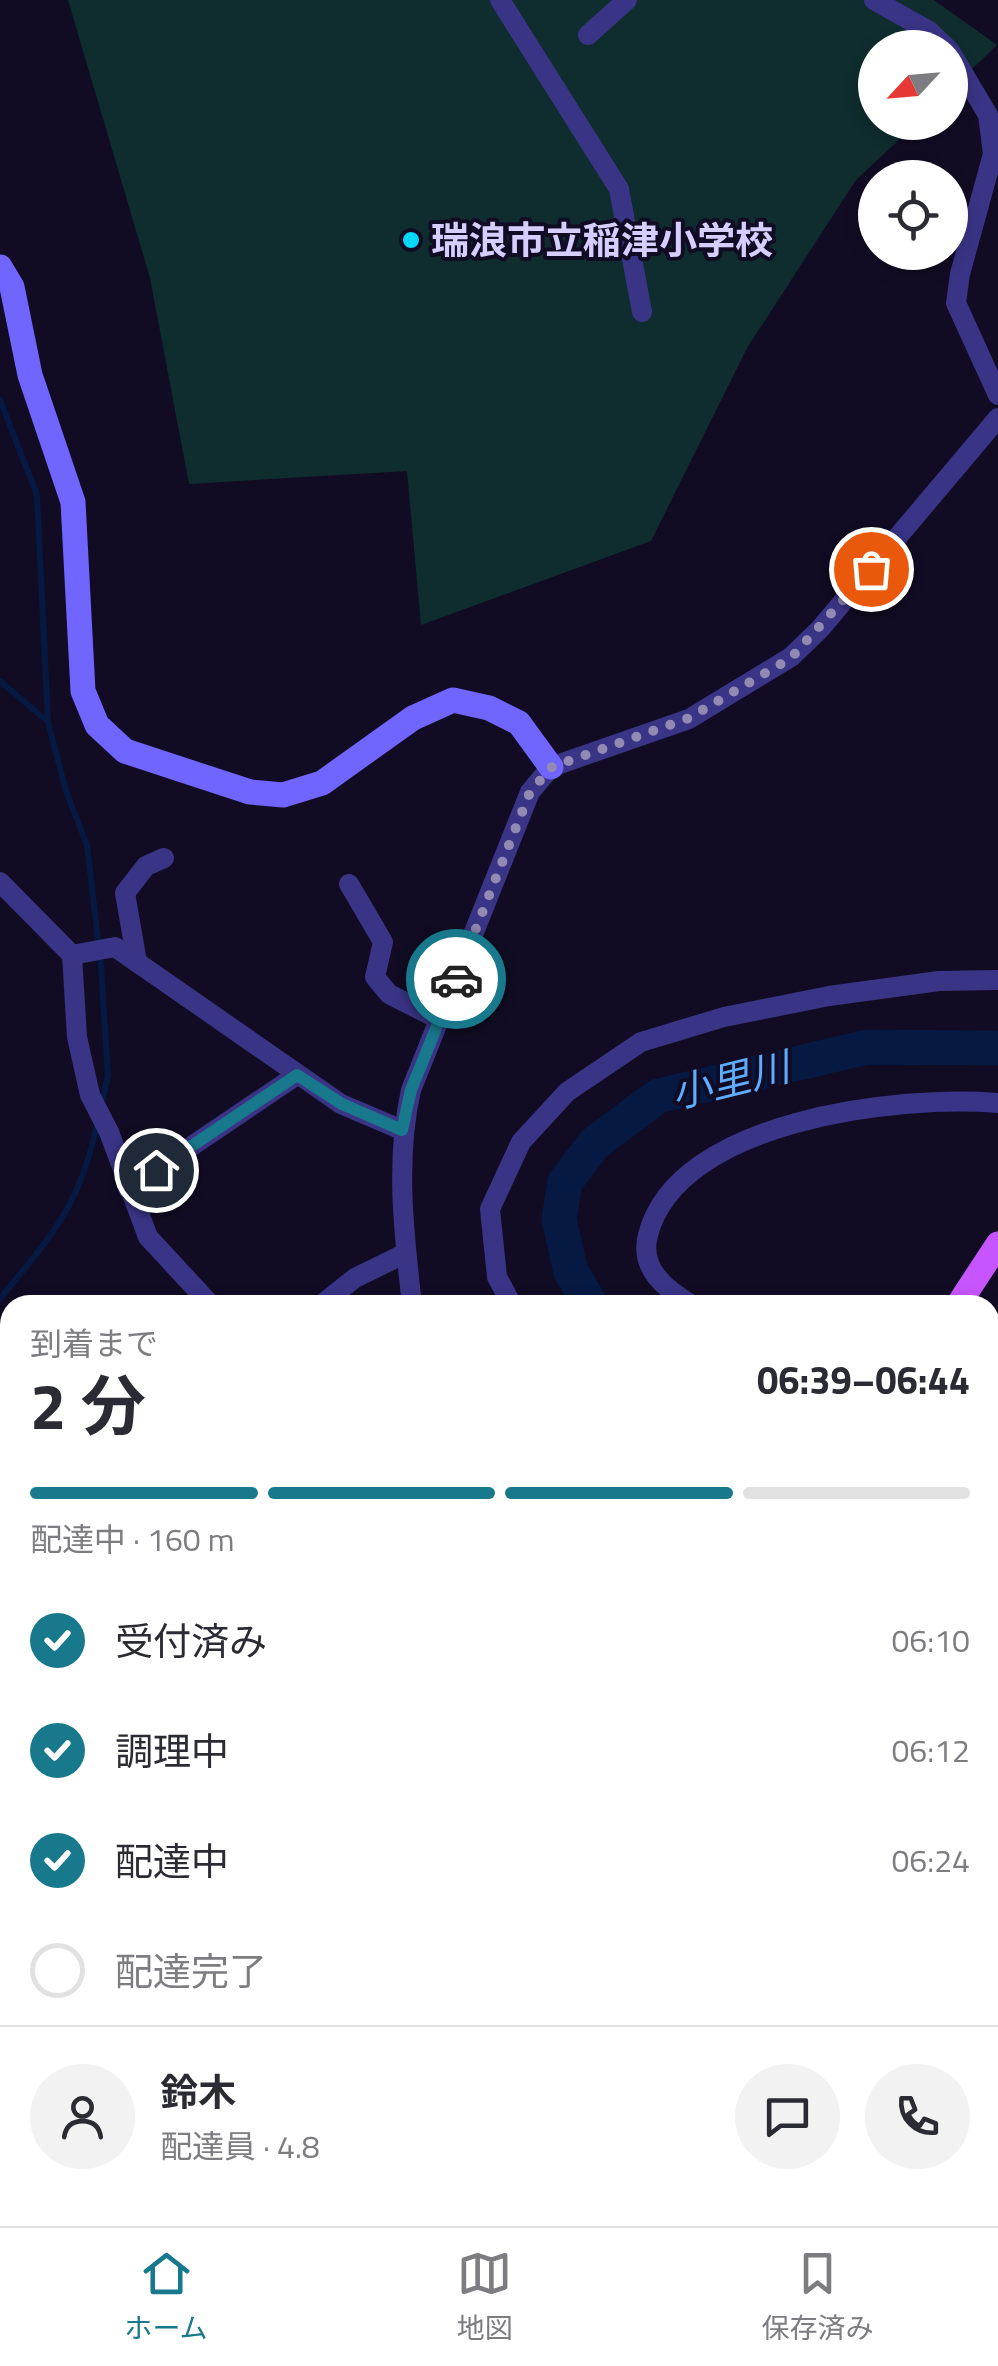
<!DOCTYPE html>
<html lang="ja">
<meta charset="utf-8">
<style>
:root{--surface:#fff;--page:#f2f2f3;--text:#2b2b33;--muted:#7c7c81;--line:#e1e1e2;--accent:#18788c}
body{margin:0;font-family:"Titillium Web","Noto Sans JP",sans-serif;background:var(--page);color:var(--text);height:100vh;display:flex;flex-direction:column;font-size:38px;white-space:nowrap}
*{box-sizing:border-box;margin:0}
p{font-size:32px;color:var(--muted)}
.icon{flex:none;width:55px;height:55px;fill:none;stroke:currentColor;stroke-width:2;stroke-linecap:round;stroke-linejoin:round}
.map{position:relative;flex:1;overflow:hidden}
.details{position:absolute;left:0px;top:1295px;width:1000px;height:932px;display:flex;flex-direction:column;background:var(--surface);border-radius:30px 30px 0 0;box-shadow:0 5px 15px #0003}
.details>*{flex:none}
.needle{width:65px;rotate:244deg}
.fabs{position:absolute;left:858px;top:30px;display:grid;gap:20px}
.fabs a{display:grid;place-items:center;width:110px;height:110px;border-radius:50%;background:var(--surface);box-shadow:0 5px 15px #0003;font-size:50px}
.pin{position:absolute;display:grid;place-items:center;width:85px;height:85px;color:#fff;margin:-42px;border:5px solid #fff;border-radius:50%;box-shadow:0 2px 10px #0007}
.courier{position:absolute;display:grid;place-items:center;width:100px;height:100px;margin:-50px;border:8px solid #18788c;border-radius:50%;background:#fff;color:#222;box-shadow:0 2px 12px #0007}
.headline em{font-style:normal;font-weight:700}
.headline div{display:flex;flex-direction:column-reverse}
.headline{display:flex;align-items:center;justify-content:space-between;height:170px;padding:0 30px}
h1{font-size:65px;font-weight:700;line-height:75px}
.bar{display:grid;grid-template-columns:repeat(4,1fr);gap:15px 10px;align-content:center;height:120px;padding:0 30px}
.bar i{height:12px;border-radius:8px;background:var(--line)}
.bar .active{background:var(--accent)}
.bar p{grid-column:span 4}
.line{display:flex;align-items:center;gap:25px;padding:0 30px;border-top:2px solid var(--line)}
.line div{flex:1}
.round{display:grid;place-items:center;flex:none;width:105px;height:105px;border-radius:52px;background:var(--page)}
ol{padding:0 30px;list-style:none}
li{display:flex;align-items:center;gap:30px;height:110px}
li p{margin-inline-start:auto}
li .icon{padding:10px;border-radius:50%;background:var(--accent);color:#fff;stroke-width:4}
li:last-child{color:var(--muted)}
li i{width:55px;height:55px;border:5px solid var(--line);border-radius:50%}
.dock{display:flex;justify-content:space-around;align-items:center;height:140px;border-top:2px solid var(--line);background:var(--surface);font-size:28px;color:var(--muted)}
.dock a{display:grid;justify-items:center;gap:5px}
.dock .active{color:var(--accent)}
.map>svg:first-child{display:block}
.green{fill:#0f2d2e}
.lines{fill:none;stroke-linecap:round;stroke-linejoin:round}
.stream{stroke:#061943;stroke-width:6}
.river{stroke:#061943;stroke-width:35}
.street{stroke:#3a3486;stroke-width:20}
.secondary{stroke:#7065ff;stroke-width:25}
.primary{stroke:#c755ff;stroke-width:25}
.done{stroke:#918ab2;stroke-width:10;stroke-dasharray:0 18}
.route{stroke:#18788c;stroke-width:12}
.poi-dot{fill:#00d6f9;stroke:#110c23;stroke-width:4}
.labels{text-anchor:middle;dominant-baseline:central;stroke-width:8;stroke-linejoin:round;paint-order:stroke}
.poi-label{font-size:38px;font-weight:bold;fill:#d6ceff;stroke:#110c23;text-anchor:start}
.water-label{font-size:40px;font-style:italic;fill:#5cadff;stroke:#110c23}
</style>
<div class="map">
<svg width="998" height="2226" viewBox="0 0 998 2226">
<rect width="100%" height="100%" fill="#110c23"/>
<!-- green -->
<path class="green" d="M68 0H934L997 45 950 90V48H875V122L917 123 856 180 747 348 651 541 421 625 407 471 189 484 150 278Z"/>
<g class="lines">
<!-- stream -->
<g class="stream">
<path d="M0 400 37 495 48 722 66 791 87 845 101 965 108 1076 102 1102"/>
<path d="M0 681 47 721"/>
<path d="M0 1299C51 1236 80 1206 97 1124"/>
<path d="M0 1838 10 1859"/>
<path d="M229 2218 236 2226"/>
</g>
<!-- river -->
<g class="river">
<path d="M591 1305 571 1272 559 1219 565 1182 595 1143 658 1096 867 1047 998 1048"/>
<path d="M990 1474 998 1479"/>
</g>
<!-- street -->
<g class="street">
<path d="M500 0 619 189 642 312"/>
<path d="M874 0 929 31 947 48"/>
<path d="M588 35 627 0"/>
<path d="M950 51 988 115 993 154 960 274 956 303 998 395"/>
<path d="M0 882 72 955 77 1037 90 1095 109 1132 148 1237 211 1305"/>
<path d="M349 884 383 942 375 977 389 994 440 1020"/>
<path d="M72 955 115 947 341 1104 402 1130"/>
<path d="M137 962 125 893 146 866 164 858"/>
<path d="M128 1189 297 1075"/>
<path d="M321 1305 355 1278 406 1253"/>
<path d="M412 1305C404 1233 395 1161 411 1090L530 792 551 767 689 719 791 657 820 629 998 418"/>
<path d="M512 1305 497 1277 490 1209 521 1142 567 1092 641 1042 724 1017 829 996 939 981 998 980"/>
<path d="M692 1305C665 1289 639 1268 648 1235 677 1120 898 1095 998 1103"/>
<path d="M990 1541 998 1544"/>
<path d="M0 1567 10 1569"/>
<path d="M990 1886 998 1893"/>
<path d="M0 1969 10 1977"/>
<path d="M0 2090 10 2080"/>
<path d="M0 2208 11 2226"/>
<path d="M467 2218 480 2226"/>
<path d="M600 2226 611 2218"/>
</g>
<!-- secondary -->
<path class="secondary" d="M0 267 12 287 30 375 73 502 83 691 97 725 125 751 250 792 283 795 322 783 413 718 453 700 489 708 519 723 551 767"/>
<!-- primary -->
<g class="primary">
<path d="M958 1305 998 1244"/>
<path d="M514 2226 520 2218"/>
</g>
</g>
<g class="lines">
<!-- done -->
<path class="done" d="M456 979 530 792 552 767 689 718 791 658 871 569"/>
<!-- route -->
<path class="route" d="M156 1170 297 1075 342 1104 402 1130 411 1090 456 979"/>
</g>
<!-- markers -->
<circle class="poi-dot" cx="411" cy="240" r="10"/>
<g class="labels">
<!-- poi labels -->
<g class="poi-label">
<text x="431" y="240">瑞浪市立稲津小学校</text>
</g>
<!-- water labels -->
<g class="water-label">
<text transform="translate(730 1080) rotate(-14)">小里川</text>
</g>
</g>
</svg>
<div class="fabs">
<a><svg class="needle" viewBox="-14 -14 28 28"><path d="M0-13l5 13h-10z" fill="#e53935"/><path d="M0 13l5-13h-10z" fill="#7c7c81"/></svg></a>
<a><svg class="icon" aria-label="locate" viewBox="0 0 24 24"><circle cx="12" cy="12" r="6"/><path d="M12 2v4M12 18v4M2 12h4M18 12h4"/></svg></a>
</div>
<div class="pin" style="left:871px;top:569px;background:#ea580c"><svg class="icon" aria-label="bag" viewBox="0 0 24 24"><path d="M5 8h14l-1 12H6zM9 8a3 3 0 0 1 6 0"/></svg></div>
<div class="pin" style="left:156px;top:1170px;background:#1f2937"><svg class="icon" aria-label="home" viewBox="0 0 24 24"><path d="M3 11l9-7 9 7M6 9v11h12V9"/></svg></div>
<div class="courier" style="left:456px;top:979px"><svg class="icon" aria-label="car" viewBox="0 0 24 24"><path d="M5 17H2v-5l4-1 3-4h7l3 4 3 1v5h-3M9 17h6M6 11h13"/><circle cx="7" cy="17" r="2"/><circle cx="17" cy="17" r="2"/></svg></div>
<section class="details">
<div class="headline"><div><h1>2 分</h1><p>到着まで</p></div><em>06:39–06:44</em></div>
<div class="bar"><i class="active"></i><i class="active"></i><i class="active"></i><i></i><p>配達中 · 160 m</p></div>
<ol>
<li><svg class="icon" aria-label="check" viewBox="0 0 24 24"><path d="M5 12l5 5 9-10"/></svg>受付済み<p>06:10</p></li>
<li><svg class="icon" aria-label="check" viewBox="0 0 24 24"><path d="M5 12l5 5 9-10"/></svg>調理中<p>06:12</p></li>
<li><svg class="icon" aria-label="check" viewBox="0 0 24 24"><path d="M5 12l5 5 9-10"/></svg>配達中<p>06:24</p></li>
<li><i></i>配達完了</li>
</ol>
<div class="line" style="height:180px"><a class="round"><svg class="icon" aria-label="person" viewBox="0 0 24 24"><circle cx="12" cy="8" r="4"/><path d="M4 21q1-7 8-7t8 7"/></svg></a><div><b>鈴木</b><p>配達員 · 4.8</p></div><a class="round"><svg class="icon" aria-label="chat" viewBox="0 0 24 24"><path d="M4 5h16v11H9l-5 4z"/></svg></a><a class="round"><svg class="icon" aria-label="phone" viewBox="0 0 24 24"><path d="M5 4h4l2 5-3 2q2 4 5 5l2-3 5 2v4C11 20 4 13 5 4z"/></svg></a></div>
</section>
</div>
<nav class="dock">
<a class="active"><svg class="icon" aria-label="home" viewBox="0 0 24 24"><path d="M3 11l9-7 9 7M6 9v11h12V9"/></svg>ホーム</a>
<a><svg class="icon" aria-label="map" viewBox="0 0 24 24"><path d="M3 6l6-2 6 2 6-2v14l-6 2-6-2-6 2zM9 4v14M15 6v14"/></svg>地図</a>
<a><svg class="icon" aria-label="saved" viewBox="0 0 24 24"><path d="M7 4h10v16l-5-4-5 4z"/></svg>保存済み</a>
</nav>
